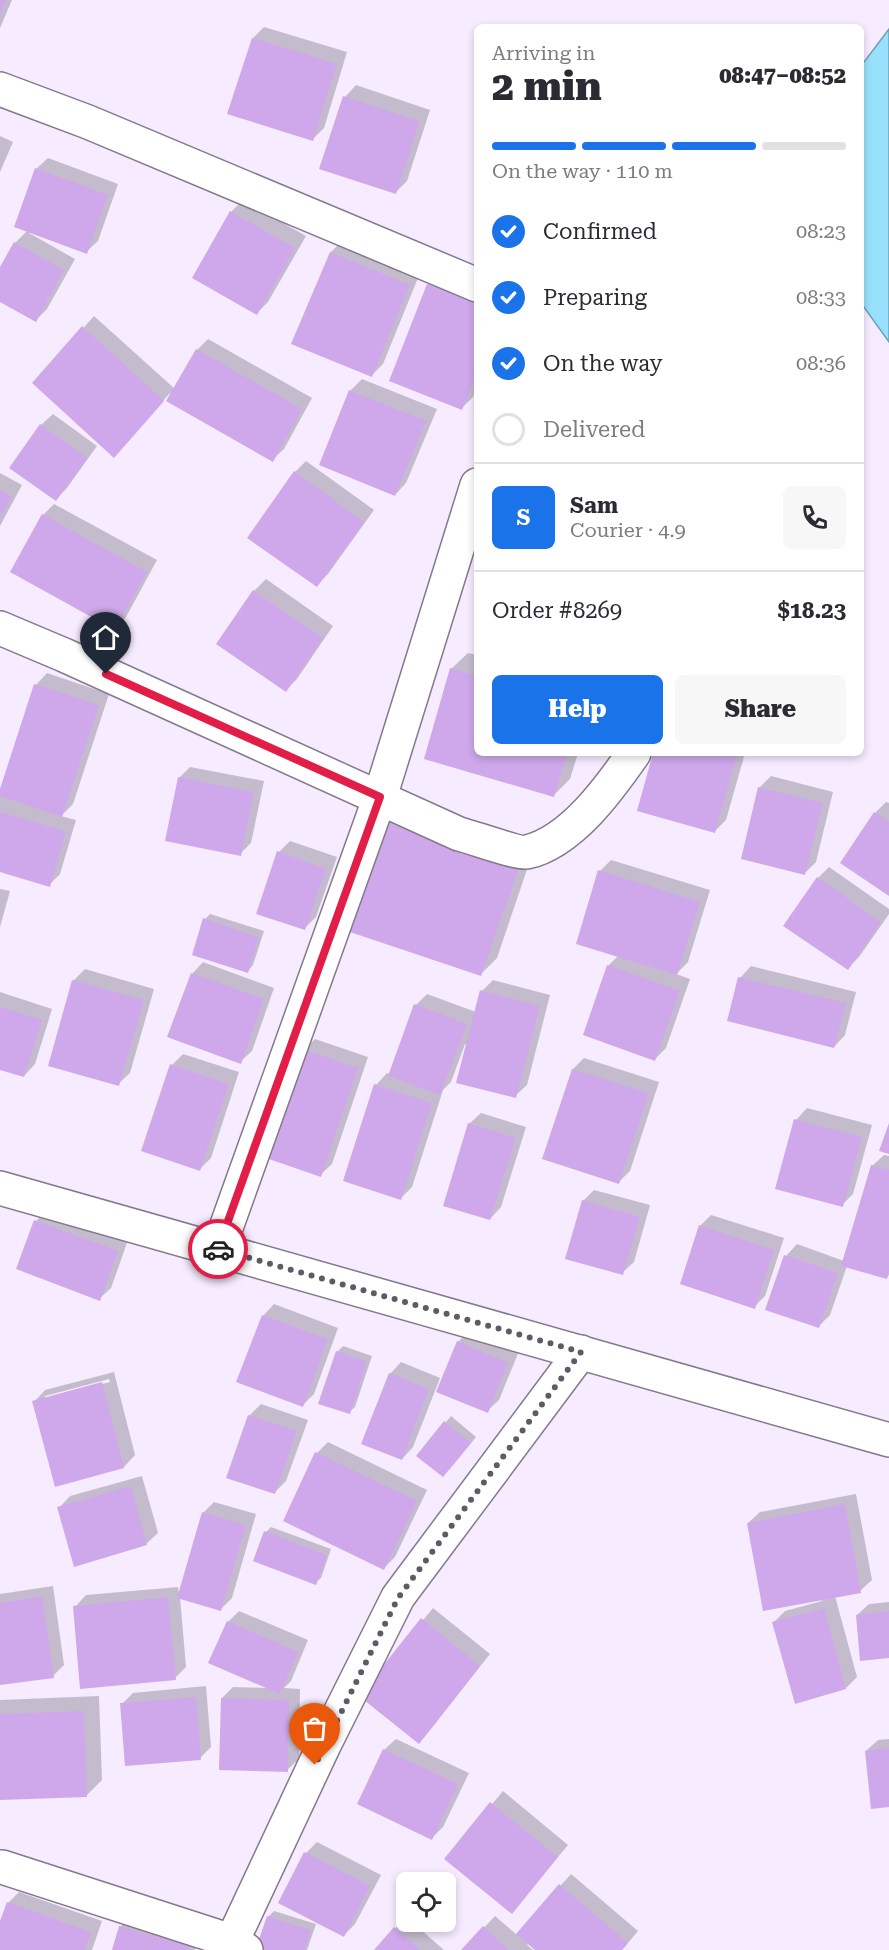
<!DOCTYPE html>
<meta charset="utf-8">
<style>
:root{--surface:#fff;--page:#f7f7f7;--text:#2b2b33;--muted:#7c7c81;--line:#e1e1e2;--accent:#1a73e8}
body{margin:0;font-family:"Roboto Serif",serif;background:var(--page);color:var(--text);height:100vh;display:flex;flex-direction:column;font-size:22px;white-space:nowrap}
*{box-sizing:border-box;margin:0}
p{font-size:20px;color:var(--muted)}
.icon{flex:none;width:33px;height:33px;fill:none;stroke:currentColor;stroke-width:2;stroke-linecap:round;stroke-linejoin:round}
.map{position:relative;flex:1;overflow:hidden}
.panel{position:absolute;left:474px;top:24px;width:390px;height:732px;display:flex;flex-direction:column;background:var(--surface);border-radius:9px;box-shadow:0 3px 9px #0003}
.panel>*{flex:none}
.buttons{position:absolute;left:396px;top:1872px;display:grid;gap:12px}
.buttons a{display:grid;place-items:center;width:60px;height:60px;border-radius:9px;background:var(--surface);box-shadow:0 3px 9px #0003;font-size:30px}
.pin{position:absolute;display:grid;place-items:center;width:51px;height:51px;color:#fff;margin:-62px -26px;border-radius:50% 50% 50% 0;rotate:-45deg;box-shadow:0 0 6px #0007}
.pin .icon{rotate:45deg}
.courier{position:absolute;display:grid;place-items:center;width:60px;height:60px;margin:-30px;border:4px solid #e11d48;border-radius:50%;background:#fff;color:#222;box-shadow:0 2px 8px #0007}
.head em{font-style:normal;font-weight:800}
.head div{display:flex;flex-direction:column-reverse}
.head{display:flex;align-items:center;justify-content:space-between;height:102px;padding:0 18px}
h1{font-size:39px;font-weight:800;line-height:45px}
.bar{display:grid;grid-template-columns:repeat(4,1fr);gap:9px 6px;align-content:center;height:72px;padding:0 18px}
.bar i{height:8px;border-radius:4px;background:var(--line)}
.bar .selected{background:var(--accent)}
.bar p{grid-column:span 4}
.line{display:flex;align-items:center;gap:15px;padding:0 18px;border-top:2px solid var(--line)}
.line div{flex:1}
.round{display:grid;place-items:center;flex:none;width:63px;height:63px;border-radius:9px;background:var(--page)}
ol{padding:0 18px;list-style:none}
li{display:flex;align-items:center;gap:18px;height:66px}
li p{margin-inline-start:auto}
li .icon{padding:6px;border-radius:50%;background:var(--accent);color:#fff;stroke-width:4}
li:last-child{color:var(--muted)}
li i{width:33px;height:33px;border:3px solid var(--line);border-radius:50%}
.cta{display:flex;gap:12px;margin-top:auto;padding:12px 18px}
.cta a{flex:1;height:69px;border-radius:9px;background:var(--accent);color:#fff;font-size:24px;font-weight:800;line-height:69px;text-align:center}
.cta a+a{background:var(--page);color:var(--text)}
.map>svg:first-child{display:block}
.water{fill:#97e1fc;stroke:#6ea1b6;stroke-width:1.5}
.shadow{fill:#0003;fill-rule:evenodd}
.building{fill:#cfa8eb}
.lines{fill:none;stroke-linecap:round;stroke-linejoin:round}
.minor-casing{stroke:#83798b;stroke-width:36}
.trunk-casing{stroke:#83798b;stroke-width:36}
.minor{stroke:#fff;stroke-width:33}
.trunk{stroke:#fff;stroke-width:33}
.done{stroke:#605a66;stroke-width:6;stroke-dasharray:0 10.8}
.route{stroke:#e11d48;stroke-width:8}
</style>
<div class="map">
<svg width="889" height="1950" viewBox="0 0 889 1950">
<rect width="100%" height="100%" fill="#f6ebff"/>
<!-- water -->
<path class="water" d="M889 29V342L861 303V66Z"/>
<!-- shadow -->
<g class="shadow">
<path d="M0 0H12L0 28Z"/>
<path d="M264 27 347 52 324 128 313 139 253 38Z"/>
<path d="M356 85 430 110 407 181 396 192 345 97Z"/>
<path d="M0 136 13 142 0 172Z"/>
<path d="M48 158 118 184 98 241 86 252 30 232 29 233 75 259 47 309 36 320 0 301V270L15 243 27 231 36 169Z"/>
<path d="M243 200 306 236 268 302 257 313 194 278 231 212Z"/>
<path d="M342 241 420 273 383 364 371 376 293 343 331 252Z"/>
<path d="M440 273 477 288V387L473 397 462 408 391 380 429 284Z"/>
<path d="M94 316 175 389 197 350 208 339 312 398 284 449 272 460 170 393 125 444 34 383Z"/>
<path d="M362 379 437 409 406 483 395 495 350 391Z"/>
<path d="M53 414 97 446 67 488 56 499 11 467 41 425Z"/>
<path d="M306 461 374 510 328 574 317 585 295 472Z"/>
<path d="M0 473 22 485 0 526Z"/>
<path d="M54 504 157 560 126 617 115 628 43 515Z"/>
<path d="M266 579 333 626 297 679 286 690 218 644 254 591Z"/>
<path d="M468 653 477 655V753H578L570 779 554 795 426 758 452 668Z"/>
<path d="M47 673 109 694 73 804 61 816 76 820 60 874 49 885 0 870V793L36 685Z"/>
<path d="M655 753H745L726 820 715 831 639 810Z"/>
<path d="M190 767 264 781 251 843 240 854 179 778Z"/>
<path d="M771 776 833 792 816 862 805 873 759 788Z"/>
<path d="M886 802 889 803V894L875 813Z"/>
<path d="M395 805 533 852 497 958 481 974 343 928Z"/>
<path d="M290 841 337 857 316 917 305 928 279 852Z"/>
<path d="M611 860 710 890 688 962 676 974 690 979 666 1048 655 1059 608 966 618 956 600 871Z"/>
<path d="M829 867 889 909V914L859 957 848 968 818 878Z"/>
<path d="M0 889 10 891 0 927Z"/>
<path d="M210 914 264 931 253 965 248 971 205 919Z"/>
<path d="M203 962 274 988 252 1051 240 1062 192 974Z"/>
<path d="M751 966 856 992 845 1035 834 1047 740 978Z"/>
<path d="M85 969 154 989 130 1073 118 1084 50 1065 74 980Z"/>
<path d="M493 980 550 995 527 1085 515 1096 465 1044 451 1082 443 1090 412 1187 401 1198 345 1180 376 1085 387 1073 390 1074 416 1005 427 994 476 1012 482 991Z"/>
<path d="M0 992 52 1009 35 1064 24 1076 0 1068Z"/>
<path d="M315 1039 368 1057 332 1164 320 1175 304 1050Z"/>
<path d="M183 1054 239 1072 211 1158 200 1169 172 1065Z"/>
<path d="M584 1058 659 1082 630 1171 619 1182 573 1069Z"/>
<path d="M807 1108 872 1125 853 1194 842 1205 796 1120Z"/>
<path d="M481 1113 526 1127 501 1207 490 1219 469 1124Z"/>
<path d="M884 1155 889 1156V1275L886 1278 847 1266 830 1315 818 1327 786 1256 797 1244 844 1261 872 1166Z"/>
<path d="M594 1190 650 1205 634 1262 622 1273 583 1201Z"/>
<path d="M47 1210 128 1240 111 1288 99 1299 36 1221Z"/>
<path d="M711 1215 784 1238 765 1296 754 1307 700 1226Z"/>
<path d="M274 1304 338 1328 314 1394 303 1405 263 1316Z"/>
<path d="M469 1331 519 1351 499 1400 487 1411 458 1342Z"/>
<path d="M343 1346 372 1356 355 1407 349 1412 337 1352Z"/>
<path d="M401 1362 440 1378 413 1447 402 1459 390 1374Z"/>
<path d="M114 1372 135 1455 124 1467 34 1402 45 1390ZM109 1379 110 1382 45 1399V1396Z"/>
<path d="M261 1404 308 1420 286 1481 275 1492 249 1416Z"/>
<path d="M451 1416 476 1437 449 1470 418 1456Z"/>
<path d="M328 1442 427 1490 395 1557 384 1568 317 1453Z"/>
<path d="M142 1476 158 1533 146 1544 59 1508 70 1496Z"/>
<path d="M856 1494 872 1580 860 1591 835 1596 857 1677 846 1688 774 1622 785 1611 822 1601V1599L748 1523 760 1512Z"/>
<path d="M214 1502 256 1514 232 1598 221 1609 180 1597 186 1667 175 1678 75 1607 86 1595 178 1587 179 1594 203 1513Z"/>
<path d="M271 1527 331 1549 321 1578 315 1583 266 1532Z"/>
<path d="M53 1586 64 1665 53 1676 0 1684V1594Z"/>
<path d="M889 1602V1656L857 1615 869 1604Z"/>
<path d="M433 1608 490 1654 430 1730 419 1742 361 1695Z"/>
<path d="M239 1611 308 1640 291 1681 284 1688 300 1689 299 1759 287 1770 222 1698 233 1687 269 1688 228 1622Z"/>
<path d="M206 1686 211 1747 200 1758 122 1704 133 1693Z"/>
<path d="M99 1696 102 1780 86 1796 0 1799V1700Z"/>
<path d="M396 1739 469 1773 443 1827 432 1838 384 1750Z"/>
<path d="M889 1739V1805L866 1751 878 1740Z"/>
<path d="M503 1791 568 1845 512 1912 446 1859Z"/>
<path d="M317 1842 381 1875 355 1924 344 1935 306 1853Z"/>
<path d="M571 1874 638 1931 622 1950H537L529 1943 527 1945 533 1950H463L495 1916 517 1935Z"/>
<path d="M19 1892 102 1921 92 1950H0V1925L8 1903Z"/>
<path d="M274 1911 316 1924 307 1950H267L268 1917Z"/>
<path d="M132 1915 200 1935 195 1950H114L121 1926Z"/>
<path d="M406 1917V1922H412L444 1950H376Z"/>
</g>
<!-- building -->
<g class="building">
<path d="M0 0H6L0 15Z"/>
<path d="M252 38 337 64 313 141 227 114Z"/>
<path d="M343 96 420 121 396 194 319 169Z"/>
<path d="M35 168 108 195 87 254 14 227Z"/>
<path d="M230 211 295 248 257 315 192 278Z"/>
<path d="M14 242 64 270 36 322 0 302V267Z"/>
<path d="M330 252 410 285 372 377 291 344Z"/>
<path d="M427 284 477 303V373L462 410 389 381Z"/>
<path d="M82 326 164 401 114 458 32 383Z"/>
<path d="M196 349 302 409 273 462 166 401Z"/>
<path d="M349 390 426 421 395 496 319 465Z"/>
<path d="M40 424 87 458 56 501 9 468Z"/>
<path d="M294 471 364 522 317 587 247 538Z"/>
<path d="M0 490 12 497 0 518Z"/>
<path d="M42 514 147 572 115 630 10 572Z"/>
<path d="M253 590 323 638 286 692 216 644Z"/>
<path d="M450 668 477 676V753H567L554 797 424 759Z"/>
<path d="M34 684 99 705 62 817 0 796V789Z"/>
<path d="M653 753 737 754 715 833 637 811Z"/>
<path d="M178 777 254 792 241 856 165 841Z"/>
<path d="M758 787 823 803 805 875 741 859Z"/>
<path d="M0 812 66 831 50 887 0 872Z"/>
<path d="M874 812 889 822V896L840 863Z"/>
<path d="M378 820 519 868 481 976 341 929Z"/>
<path d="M277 851 326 869 305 930 256 914Z"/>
<path d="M598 870 700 902 677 975 576 944Z"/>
<path d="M817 877 881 922 848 970 783 926Z"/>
<path d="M203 918 259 937 248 973 192 955Z"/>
<path d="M607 965 680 991 655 1061 583 1035Z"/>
<path d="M191 973 264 999 241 1064 167 1037Z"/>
<path d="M738 977 846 1003 834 1048 727 1021Z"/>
<path d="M72 980 144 1000 119 1086 48 1066Z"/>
<path d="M480 990 540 1006 516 1098 456 1083Z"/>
<path d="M414 1004 467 1024 440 1095 388 1076Z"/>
<path d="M0 1007 42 1020 24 1077 0 1070Z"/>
<path d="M303 1049 358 1068 321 1177 266 1158Z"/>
<path d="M170 1064 229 1084 200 1171 141 1151Z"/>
<path d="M572 1069 649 1093 619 1184 542 1159Z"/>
<path d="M374 1084 432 1103 401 1200 343 1181Z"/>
<path d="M794 1119 862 1137 843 1207 775 1189Z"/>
<path d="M468 1123 516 1138 490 1220 443 1206Z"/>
<path d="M889 1123V1154L879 1151Z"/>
<path d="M871 1165 889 1170V1271L887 1279 841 1266Z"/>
<path d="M582 1200 640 1217 623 1275 565 1259Z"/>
<path d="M34 1220 118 1251 100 1301 16 1269Z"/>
<path d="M699 1225 774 1250 755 1309 680 1284Z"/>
<path d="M784 1255 838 1273 819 1328 765 1310Z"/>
<path d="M262 1315 328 1339 303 1407 236 1382Z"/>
<path d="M457 1341 508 1363 488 1413 436 1392Z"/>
<path d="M336 1351 367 1362 350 1414 318 1404Z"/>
<path d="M389 1373 429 1389 402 1460 361 1444Z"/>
<path d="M102 1382 124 1468 55 1487 32 1401Z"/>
<path d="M248 1415 297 1431 275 1494 226 1478Z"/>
<path d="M444 1421 471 1443 443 1477 416 1456Z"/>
<path d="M315 1452 417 1501 384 1570 283 1521Z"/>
<path d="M131 1486 147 1545 74 1567 57 1507Z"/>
<path d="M845 1504 861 1593 763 1611 747 1523Z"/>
<path d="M202 1512 246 1525 221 1611 177 1598Z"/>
<path d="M264 1531 327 1555 316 1585 253 1561Z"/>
<path d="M42 1596 54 1678 0 1685V1603Z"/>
<path d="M168 1597 176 1680 80 1689 73 1606Z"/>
<path d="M824 1608 846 1689 795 1704 772 1622Z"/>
<path d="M889 1611V1658L860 1661 856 1615Z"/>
<path d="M421 1618 480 1666 419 1744 359 1696Z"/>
<path d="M227 1621 298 1652 280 1694 208 1663Z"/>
<path d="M196 1697 201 1760 125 1766 120 1703Z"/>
<path d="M221 1698 289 1700 288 1772 219 1770Z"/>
<path d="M84 1711 87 1797 0 1800V1714Z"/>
<path d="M889 1748V1807L871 1809 865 1751Z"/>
<path d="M383 1749 458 1784 432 1840 357 1804Z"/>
<path d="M490 1802 558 1857 512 1914 444 1859Z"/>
<path d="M304 1852 370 1886 344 1937 278 1903Z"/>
<path d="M559 1884 628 1943 622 1950H535L516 1934Z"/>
<path d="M7 1902 91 1932 85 1950H0V1921Z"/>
<path d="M267 1916 311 1930 305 1950H262L256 1948Z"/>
<path d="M119 1926 190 1946 188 1950H112Z"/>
<path d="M483 1926 509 1950H461Z"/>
<path d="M394 1927 420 1950H374Z"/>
</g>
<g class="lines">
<defs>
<g id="minor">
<path d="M0 89 88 122 477 285"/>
<path d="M0 628 64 655 459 834C472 837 518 854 527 852 571 842 609 789 634 753"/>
<path d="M218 1250 380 797 477 485"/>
<path d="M2 1867 231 1941 246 1950"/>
<path d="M228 1950 324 1745 398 1597 581 1352"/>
</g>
<path id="trunk" d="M0 1188 889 1440"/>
</defs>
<!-- minor casing -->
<use href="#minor" class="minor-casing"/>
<!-- trunk casing -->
<use href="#trunk" class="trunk-casing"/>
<!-- minor -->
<use href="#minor" class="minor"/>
<!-- trunk -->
<use href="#trunk" class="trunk"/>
</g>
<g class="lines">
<!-- done -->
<path class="done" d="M218 1249 581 1352 398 1598 315 1765"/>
<!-- route -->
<path class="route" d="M106 674 380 797 218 1249"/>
</g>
</svg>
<div class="buttons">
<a><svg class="icon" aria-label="locate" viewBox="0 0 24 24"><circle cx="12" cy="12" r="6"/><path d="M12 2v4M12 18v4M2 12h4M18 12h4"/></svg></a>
</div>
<div class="pin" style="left:315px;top:1765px;background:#ea580c"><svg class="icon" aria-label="bag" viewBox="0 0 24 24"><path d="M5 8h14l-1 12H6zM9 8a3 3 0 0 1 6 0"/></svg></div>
<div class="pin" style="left:106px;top:674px;background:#1f2937"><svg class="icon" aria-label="home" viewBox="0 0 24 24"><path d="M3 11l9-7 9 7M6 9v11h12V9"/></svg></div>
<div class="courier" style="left:218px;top:1249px"><svg class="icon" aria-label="car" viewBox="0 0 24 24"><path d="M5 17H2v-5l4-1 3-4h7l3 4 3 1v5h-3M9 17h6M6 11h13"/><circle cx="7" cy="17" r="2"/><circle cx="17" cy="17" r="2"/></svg></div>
<section class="panel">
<div class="head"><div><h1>2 min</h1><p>Arriving in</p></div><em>08:47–08:52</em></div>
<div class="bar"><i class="selected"></i><i class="selected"></i><i class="selected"></i><i></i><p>On the way · 110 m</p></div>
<ol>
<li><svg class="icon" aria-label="check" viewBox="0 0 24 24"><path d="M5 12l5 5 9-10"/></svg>Confirmed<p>08:23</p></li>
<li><svg class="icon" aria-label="check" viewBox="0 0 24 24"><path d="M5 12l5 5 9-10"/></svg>Preparing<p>08:33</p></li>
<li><svg class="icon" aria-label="check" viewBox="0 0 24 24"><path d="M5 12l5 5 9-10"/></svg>On the way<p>08:36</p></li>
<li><i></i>Delivered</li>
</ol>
<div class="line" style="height:108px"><b class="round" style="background:var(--accent);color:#fff">S</b><div><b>Sam</b><p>Courier · 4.9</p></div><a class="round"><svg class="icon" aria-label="phone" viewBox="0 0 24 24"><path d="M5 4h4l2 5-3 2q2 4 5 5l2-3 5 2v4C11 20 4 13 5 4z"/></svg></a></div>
<div class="line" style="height:78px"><div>Order #8269</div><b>$18.23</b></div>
<div class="cta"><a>Help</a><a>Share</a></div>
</section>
</div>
